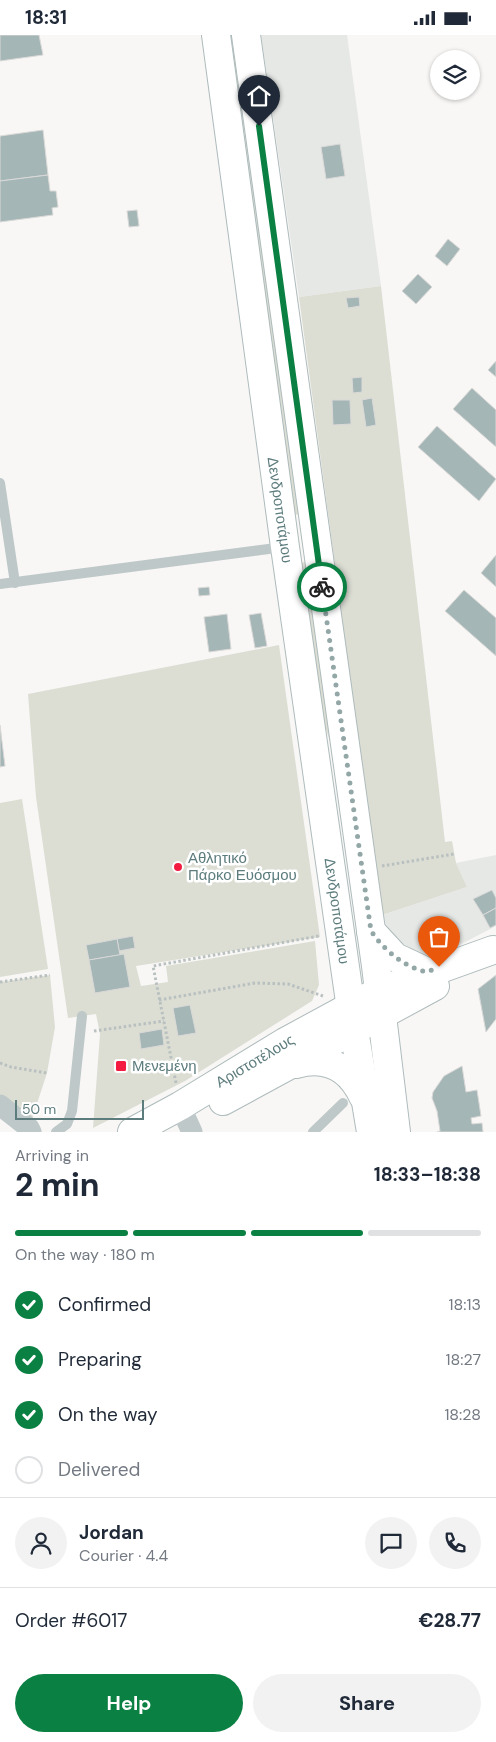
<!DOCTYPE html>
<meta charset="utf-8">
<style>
:root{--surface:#fff;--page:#f2f2f3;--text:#1f2937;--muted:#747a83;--line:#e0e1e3;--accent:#0b8043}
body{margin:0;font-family:"DM Sans",sans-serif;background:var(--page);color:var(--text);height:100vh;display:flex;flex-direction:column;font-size:19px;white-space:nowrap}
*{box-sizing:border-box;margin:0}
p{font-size:16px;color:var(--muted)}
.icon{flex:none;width:28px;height:28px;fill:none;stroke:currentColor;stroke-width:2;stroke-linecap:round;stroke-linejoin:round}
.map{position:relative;height:1097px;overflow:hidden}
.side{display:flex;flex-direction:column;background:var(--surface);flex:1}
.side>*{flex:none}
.tools{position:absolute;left:430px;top:15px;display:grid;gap:10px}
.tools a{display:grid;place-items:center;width:50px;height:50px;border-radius:50%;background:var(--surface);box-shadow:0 1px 4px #0004;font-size:25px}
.scale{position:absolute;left:15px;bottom:12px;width:129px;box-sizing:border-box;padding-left:5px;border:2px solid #5d7c7d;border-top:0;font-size:14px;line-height:18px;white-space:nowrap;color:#5d7c7d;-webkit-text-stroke:4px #fff;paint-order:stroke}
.pin{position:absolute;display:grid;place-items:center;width:42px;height:42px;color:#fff;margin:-51px -21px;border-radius:50% 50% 50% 0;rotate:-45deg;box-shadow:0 0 5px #0007}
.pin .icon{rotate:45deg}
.courier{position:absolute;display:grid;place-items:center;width:50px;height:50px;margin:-25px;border:4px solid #0b8043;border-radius:50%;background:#fff;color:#222;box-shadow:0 1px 6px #0007}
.head em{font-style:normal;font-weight:700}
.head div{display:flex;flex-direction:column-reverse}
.head{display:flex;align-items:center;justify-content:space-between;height:85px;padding:0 15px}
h1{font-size:32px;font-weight:700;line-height:38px}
.bar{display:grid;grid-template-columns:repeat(4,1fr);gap:8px 5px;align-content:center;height:60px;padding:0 15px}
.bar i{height:6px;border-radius:4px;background:var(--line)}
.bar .on{background:var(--accent)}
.bar p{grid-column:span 4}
.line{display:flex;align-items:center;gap:12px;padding:0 15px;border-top:1px solid var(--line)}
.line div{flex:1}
.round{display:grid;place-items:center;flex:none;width:52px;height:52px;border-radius:26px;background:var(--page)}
ol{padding:0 15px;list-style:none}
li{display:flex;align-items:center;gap:15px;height:55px}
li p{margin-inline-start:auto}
li .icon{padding:5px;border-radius:50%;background:var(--accent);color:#fff;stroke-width:4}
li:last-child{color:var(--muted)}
li i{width:28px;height:28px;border:2px solid var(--line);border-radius:50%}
.primary-button{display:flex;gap:10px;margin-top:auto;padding:10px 15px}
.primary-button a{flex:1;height:58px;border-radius:30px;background:var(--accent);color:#fff;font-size:20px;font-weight:700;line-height:58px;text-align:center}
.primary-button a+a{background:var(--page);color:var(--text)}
.status{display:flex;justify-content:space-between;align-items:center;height:35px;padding:0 25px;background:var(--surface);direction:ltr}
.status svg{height:14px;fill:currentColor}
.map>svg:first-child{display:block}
.built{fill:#e6e8e6}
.green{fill:#dcded4}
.building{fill:#a5b6b6;stroke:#dad9d8}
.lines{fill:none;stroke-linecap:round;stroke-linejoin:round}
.secondary-casing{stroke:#aebbbc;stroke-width:30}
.path{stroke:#b9c0c0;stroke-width:3;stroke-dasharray:2.5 2.5;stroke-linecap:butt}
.lane{stroke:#bec8c8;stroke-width:10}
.street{stroke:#bec8c8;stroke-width:21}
.secondary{stroke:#fff;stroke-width:28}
.done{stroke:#93a7a7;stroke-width:5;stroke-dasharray:0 9}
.route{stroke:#0b8043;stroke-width:6}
.poi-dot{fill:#f31b3f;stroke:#fff;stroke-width:2}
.labels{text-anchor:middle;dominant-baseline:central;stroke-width:5;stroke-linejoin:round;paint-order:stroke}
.street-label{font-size:15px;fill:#5d7c7d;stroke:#fff}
.poi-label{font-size:15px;fill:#5d7c7d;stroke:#fff;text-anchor:start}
</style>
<div class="status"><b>18:31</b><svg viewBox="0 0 49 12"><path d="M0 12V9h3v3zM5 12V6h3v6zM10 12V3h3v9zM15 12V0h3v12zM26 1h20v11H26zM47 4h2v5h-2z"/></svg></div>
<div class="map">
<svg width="496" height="1097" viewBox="0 0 496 1097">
<rect width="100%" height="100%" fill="#f8f7f5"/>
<!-- built -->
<g class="built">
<path d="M261 0H347L381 251 299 262Z"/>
<path d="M496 820V891L440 920H423L391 902 382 880 467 852 456 828Z"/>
</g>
<!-- green -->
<g class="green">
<path d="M227 0H236L301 479 293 480Z"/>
<path d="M381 251 445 807 452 806 456 828 467 852 382 880 299 262Z"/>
<path d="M309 526 336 722 321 681 300 528Z"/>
<path d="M279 610 320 902 136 931 141 951 168 947 166 931 315 906 319 950 312 966 185 1046 93 1093 100 999 96 979 68 983 36 762 28 659Z"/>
<path d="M22 764 48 934 0 942V768Z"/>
<path d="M50 940 55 992 47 1038 29 1093 0 1070V947Z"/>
</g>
<!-- building -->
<g class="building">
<path d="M0 0H39L43 20 0 26Z"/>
<path d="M43 95 48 140 0 146V101Z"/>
<path d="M340 109 345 141 326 144 321 112Z"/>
<path d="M48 140 50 156H56L58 172 52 173 53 180 0 187V146Z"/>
<path d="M137 175 139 191 129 192 127 176Z"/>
<path d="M448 204 460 214 447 231 435 221Z"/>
<path d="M418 239 432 252 416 269 402 256Z"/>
<path d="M359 262 360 271 348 273 346 263Z"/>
<path d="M496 326V342L488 335Z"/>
<path d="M362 342V357L353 358 352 343Z"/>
<path d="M472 353 496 375V412L453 374Z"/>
<path d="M372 363 376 390 366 392 362 365Z"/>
<path d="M332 365H350L351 389 333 390Z"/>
<path d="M437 391 496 444 479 466 418 412Z"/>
<path d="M496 520V552L481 538Z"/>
<path d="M209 552 210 560 199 561 198 553Z"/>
<path d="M464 555 496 583V621L445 576Z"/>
<path d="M261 578 267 611 255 613 249 580Z"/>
<path d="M227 579 231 614 209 617 204 582Z"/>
<path d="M0 690 5 731 0 732Z"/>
<path d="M492 855 496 863V873L483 880 473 864Z"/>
<path d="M496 873V890L490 893 483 880Z"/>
<path d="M133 901 135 913 119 916 117 904Z"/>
<path d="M117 904 120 920 89 925 86 910Z"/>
<path d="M124 919 130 952 95 958 89 925Z"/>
<path d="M496 940V984L486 997 478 954Z"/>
<path d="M190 970 196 998 178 1001 173 973Z"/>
<path d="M162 994 164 1010 141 1014 139 998Z"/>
<path d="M462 1031 466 1057 477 1055 481 1081 471 1083 472 1089 482 1088 483 1097H437L440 1096 437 1076 432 1063 433 1057 444 1041Z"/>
</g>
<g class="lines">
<defs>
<g id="secondary">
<path d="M216 0 285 512 354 995 371 1097"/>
<path d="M246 0 376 931 396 1097"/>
<path d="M371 896 395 922 427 937"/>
<path d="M296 1029C327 1020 350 1033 363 1061"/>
<path d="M223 1066 435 951"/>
<path d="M132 1097 180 1071 285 1007 379 956 493 915"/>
</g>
</defs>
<!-- secondary casing -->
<use href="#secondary" class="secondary-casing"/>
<!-- path -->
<g class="path">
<path d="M382 831 454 819"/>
<path d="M0 947 50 940"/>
<path d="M159 965 255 948 288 949 323 961"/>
<path d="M94 996 164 986"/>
<path d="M0 1028 11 1032 47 1038"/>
<path d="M176 1048 153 931 319 901"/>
</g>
<!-- lane -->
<g class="lane">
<path d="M0 448 15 548"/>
<path d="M0 549 284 512"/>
<path d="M56 1097 67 1089 72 1076 82 981"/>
<path d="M313 1097 343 1068"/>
</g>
<!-- street -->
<g class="street">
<path d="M0 1070 29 1093 31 1097"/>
<path d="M180 1071 192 1097"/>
</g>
<!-- secondary -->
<use href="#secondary" class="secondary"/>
</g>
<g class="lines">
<!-- done -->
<path class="done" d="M322 552 371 896C384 915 404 932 427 937L439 932"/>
<!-- route -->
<path class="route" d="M259 91 322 552"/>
</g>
<!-- markers -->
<g class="poi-dot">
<circle cx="178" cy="832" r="5"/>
<rect x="115" y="1025" width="12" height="12" rx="2.5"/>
</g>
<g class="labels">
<!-- street labels -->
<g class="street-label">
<text transform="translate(280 475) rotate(82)">Δενδροποτάμου</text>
<text transform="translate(337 876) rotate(82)">Δενδροποτάμου</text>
<text transform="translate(255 1026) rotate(-31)">Αριστοτέλους</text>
</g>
<!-- poi labels -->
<g class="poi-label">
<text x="188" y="823">Αθλητικό<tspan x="188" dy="17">Πάρκο Ευόσμου</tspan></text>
<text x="132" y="1031">Μενεμένη</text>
</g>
</g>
</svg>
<div class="tools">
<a><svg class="icon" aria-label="layers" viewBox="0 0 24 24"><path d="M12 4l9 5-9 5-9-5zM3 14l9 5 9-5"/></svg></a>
</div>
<div class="scale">50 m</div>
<div class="pin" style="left:439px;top:932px;background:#ea580c"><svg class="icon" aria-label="bag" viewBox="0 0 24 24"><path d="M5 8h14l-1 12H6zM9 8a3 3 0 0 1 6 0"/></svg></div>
<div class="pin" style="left:259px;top:91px;background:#1f2937"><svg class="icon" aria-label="home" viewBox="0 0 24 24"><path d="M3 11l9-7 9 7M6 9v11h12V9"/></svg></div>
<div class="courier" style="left:322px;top:552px"><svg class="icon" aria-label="bike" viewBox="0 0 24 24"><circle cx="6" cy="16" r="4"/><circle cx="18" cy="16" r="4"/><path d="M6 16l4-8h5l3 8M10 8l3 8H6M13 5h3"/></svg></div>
</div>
<section class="side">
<div class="head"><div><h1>2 min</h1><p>Arriving in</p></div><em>18:33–18:38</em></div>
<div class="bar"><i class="on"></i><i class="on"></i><i class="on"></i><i></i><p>On the way · 180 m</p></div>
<ol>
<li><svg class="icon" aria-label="check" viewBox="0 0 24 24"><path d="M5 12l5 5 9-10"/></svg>Confirmed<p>18:13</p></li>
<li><svg class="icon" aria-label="check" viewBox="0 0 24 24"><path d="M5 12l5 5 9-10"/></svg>Preparing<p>18:27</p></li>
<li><svg class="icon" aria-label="check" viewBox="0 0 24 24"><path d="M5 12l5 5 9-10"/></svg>On the way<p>18:28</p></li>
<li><i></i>Delivered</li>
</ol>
<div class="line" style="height:90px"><a class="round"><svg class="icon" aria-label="person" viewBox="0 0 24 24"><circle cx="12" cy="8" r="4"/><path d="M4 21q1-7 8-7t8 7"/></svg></a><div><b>Jordan</b><p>Courier · 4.4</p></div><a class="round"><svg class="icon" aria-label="chat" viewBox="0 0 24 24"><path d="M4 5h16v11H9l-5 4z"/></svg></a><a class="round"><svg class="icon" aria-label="phone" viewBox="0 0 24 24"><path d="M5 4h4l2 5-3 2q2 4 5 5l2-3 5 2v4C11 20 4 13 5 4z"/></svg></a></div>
<div class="line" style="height:65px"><div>Order #6017</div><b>€28.77</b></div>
<div class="primary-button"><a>Help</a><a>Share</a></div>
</section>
